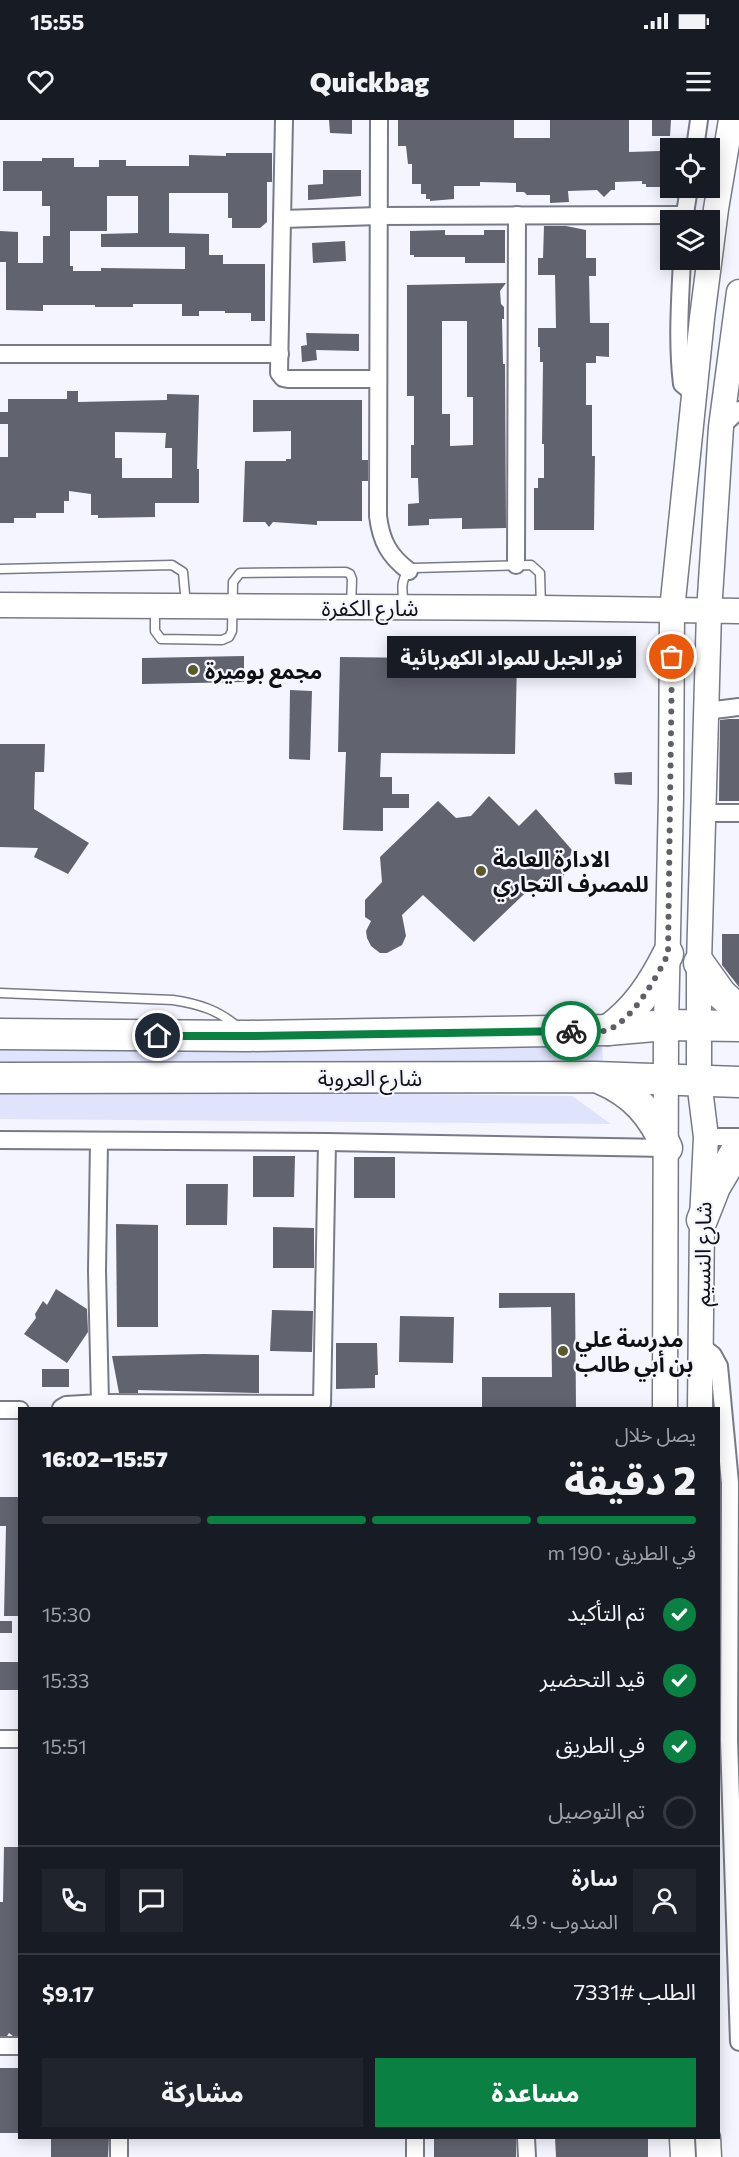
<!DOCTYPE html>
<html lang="ar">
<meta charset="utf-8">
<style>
:root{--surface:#171b24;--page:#20242c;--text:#f1f3f6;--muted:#9ea1a6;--line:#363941;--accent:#0b8043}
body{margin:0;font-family:Commissioner,"Noto Sans Arabic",sans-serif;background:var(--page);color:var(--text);direction:rtl;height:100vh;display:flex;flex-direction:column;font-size:22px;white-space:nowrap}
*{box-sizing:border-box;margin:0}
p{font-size:20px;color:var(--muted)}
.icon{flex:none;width:33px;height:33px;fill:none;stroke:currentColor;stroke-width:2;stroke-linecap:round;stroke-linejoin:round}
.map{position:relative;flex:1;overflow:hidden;direction:ltr}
.sheet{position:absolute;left:18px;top:1287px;width:702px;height:732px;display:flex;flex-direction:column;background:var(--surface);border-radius:0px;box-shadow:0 3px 15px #0003;direction:rtl}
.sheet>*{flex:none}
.tools{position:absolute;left:660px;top:18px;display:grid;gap:12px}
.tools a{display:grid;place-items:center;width:60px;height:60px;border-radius:0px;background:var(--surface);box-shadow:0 3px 15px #0003;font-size:30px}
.pin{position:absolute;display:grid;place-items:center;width:51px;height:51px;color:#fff;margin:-26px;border:3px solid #fff;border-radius:50%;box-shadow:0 2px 6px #0007}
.courier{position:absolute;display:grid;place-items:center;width:60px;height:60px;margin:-30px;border:4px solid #0b8043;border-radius:50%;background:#fff;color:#222;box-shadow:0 2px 8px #0007}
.bubble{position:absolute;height:42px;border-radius:0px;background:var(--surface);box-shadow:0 3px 15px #0003;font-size:20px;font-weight:800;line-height:42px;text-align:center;direction:rtl}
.summary em{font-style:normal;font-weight:800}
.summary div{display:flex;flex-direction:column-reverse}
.summary{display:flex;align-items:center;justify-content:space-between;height:102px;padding:0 24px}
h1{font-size:39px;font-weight:800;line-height:45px}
.bar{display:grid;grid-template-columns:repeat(4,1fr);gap:9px 6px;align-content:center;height:72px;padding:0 24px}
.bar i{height:8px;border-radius:4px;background:var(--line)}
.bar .on{background:var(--accent)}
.bar p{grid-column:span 4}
.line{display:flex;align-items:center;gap:15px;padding:0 24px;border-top:2px solid var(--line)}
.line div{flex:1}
.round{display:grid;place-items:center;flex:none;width:63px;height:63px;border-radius:0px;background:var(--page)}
ol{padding:0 24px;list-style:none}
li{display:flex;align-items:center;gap:18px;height:66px}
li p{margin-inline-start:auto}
li .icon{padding:6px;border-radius:50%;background:var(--accent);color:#fff;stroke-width:4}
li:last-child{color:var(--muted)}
li i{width:33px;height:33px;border:3px solid var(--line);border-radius:50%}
.action{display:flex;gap:12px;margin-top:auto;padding:12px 24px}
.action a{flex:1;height:69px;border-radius:0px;background:var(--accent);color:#fff;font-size:24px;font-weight:800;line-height:69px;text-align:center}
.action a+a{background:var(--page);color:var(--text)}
.status{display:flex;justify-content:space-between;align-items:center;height:42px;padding:0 30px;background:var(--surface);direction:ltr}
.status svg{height:16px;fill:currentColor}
header{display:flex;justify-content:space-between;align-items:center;height:78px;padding:0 24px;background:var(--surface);font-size:27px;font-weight:800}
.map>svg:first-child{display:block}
.green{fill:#dfe3fc}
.building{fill:#61636f;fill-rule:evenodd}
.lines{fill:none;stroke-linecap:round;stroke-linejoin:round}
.lane-casing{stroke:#787a87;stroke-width:11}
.street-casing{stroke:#787a87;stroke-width:20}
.secondary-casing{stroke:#787a87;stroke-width:27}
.highway-casing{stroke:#787a87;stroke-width:33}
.lane{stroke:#fff;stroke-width:8}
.street{stroke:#fff;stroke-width:16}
.secondary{stroke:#fff;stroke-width:24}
.highway{stroke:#fff;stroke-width:30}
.done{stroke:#5f6066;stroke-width:6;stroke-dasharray:0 10.8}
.route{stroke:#0b8043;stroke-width:8}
.poi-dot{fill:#595a27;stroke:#f4f5fe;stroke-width:2}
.labels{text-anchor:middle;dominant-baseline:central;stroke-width:4.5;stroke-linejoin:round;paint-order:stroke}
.street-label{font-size:22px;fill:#0f0f14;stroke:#f4f5fe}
.poi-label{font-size:22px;font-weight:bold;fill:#0f0f14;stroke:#f4f5fe;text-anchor:start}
</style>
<div class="status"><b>15:55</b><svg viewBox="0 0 49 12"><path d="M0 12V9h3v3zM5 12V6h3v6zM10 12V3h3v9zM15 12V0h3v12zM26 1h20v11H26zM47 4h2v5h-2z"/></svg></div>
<header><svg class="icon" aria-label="menu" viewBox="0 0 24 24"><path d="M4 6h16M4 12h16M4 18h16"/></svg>Quickbag<svg class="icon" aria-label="heart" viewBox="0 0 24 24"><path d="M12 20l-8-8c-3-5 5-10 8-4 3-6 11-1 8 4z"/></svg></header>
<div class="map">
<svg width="739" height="2037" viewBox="0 0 739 2037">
<rect width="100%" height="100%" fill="#f4f5fe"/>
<!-- green -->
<g class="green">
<path d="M0 921 602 927 603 944H0Z"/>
<path d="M0 969 572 976 611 1004 0 999Z"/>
</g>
<!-- building -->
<g class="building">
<path d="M329 0H352V14L330 13Z"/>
<path d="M398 0H514V18H550V0H629V32L660 31V67H646V64H642V61L615 62V70H611L604 77 597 70 568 71 569 82 550 83V75H527L524 72H516V63L480 62V66H454V79L430 81V79H426V74H421V64H412V44H408L406 26H398Z"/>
<path d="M652 0H671L670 16H652Z"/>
<path d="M226 33H272V62H267V102L260 108H232V98H228V73H169V113L209 114V135H223V144H265V201H251V193H225V191H199V196H182V184H133V187H95V185H43V191L6 190V142H0V111L18 112V143H43V116H50V86H42V71H3V41H42V38H74V47H99V40H126V46H189V35L226 36ZM107 76H138V113L101 114V127H185V149L101 148V151H73V146H70V111H107Z"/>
<path d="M323 50H361V76L308 80V65L323 64Z"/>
<path d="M544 106H566L586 110V138H596V156H589L590 203H609V237L596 236V243H586V285H592V336H595L594 410H534V368H538V358H544V324H542L543 242H540V227H538V208H556L555 155H538V138H543Z"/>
<path d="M445 110V115H484V110H505V143H465V137H414V135H410V111Z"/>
<path d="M345 121 346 141 313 143 312 123Z"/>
<path d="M506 163 500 171 501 184 504 187V199H502L503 244H505L506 408 462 409V398L429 399V405L408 406V384L419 383 418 358H411V325H414V276H407V165ZM442 201H467V277H473V325L450 326V294H442Z"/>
<path d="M306 213 359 214V231L316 230 317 240 302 242 301 226 307 225Z"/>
<path d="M67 271H78V282L167 280V274L199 275 197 349H199V383H155V397L98 398V395H91V374L69 371V381H64V393H36V398H14V403H0V337H8V304H0V292H8V279H67ZM115 312 166 313 165 328H172V358H122V338H115Z"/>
<path d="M253 280H362V340H368V361H362V401H317V405L273 402 269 407 265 402H243L245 341H286V339H291V311L253 312Z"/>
<path d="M244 536V562L142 564V538Z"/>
<path d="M340 537 517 539 515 634 381 633 380 657H392V674H409V688H383V711L343 710 346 632H338Z"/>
<path d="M290 570 312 571 310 640 289 639Z"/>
<path d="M729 599H739V681H719L720 600Z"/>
<path d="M0 624H45L44 652H35L34 689 89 723 68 754 34 737 38 728 0 727Z"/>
<path d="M632 652V665L615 664 614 653Z"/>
<path d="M489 676 519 706 536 689 572 730 563 758 554 766 543 756 474 822 423 775 402 795 406 816 402 825 387 833H380L371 826 367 818 366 811 371 801 365 797V780L382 762 380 737 438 681 456 698 471 696Z"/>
<path d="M722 814H739V867L722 845Z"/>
<path d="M253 1036H295L294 1077H253Z"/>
<rect x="354" y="1037" width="41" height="41"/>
<path d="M186 1064H228L227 1105H186Z"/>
<path d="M116 1104 158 1105V1207H117Z"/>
<path d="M273 1107 314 1108V1148H273Z"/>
<path d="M56 1169 87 1189 88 1212 67 1243 24 1214 36 1198 35 1194 43 1181 47 1185Z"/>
<path d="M499 1173H575L576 1288H482V1257H552L551 1187 499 1188Z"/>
<path d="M272 1190 313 1191 312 1232 270 1231Z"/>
<path d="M400 1196 454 1197 453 1243 399 1242Z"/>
<path d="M336 1223H377L378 1255H375V1268L336 1269Z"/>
<path d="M204 1234 259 1235V1273L138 1270V1273H119L112 1236Z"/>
<rect x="42" y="1249" width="27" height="18"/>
<path d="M0 1377H20V1496H4L6 1406H0Z"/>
<rect x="0" y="1501" width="12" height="12"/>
<rect x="0" y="1542" width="20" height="28"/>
<path d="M4 1727H20V1916H13L9 1913 7 1916H0V1782H3Z"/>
<rect x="0" y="1948" width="20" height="65"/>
<path d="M51 2018H109L108 2037H51Z"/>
<rect x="434" y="2018" width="82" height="19"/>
<path d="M555 2018H648V2037H556Z"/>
</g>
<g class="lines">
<defs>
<g id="lane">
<path d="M0 449 172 445 183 452 186 485"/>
<path d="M404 485C402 470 399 456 414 448L531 445 540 453 541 487"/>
<path d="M155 487V511L161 519 222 520 229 517 232 511 233 462 240 453 346 452 350 454 352 459 351 486"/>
<path d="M0 873 173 880C199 884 219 890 239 908"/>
</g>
<g id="street">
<path d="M284 0 282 99 379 96 684 95"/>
<path d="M379 0 378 396C381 421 389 436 409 451"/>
<path d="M695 28 699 0"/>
<path d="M282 99 279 253 283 258 288 259H378"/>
<path d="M684 100 689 68"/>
<path d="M682 140C680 181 677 223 682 264L693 273"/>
<path d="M0 234H280"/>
<path d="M721 307 739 290"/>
<path d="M516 445 517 95"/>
<path d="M706 591 739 587"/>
<path d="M703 693H739"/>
<path d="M706 1017H739"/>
<path d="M0 1020 327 1022 667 1028"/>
<path d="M701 1226 713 1235 719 1246 730 1363 729 1620 739 1922"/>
<path d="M100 1283 322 1284 327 1022"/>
<path d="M61 1288 66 1285 100 1283 97 1151 99 1022"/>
<path d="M0 1290H20"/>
<path d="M0 1619H20"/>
<path d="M0 1926H20"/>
<path d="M415 2018V2037"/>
<path d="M526 2018 527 2037"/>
<path d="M119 2037V2018"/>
</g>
<g id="secondary">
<path d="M0 485 541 488 739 491"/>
<path d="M665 1288 666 905 671 676 672 490 702 198 716 89 731 0"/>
<path d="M700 1288 702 1100 706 1017 699 961V843L709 492 721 307 739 172"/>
<path d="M682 2018 683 2037"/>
<path d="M708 2018 709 2037"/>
</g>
<g id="highway">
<path d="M699 843 721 874 739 890"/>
<path d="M608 910C636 890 653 864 668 834"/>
<path d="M0 914 248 916 608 910 666 905 739 906"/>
<path d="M0 958 595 957 739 962"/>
<path d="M601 959C634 973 653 995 667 1028"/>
<path d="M702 1100 715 1067 739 1026"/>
</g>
</defs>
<!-- lane casing -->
<use href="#lane" class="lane-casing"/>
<!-- street casing -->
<use href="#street" class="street-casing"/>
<!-- secondary casing -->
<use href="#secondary" class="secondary-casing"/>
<!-- highway casing -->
<use href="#highway" class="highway-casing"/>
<!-- lane -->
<use href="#lane" class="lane"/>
<!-- street -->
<use href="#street" class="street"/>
<!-- secondary -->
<use href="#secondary" class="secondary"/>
<!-- highway -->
<use href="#highway" class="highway"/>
</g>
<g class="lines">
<!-- done -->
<path class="done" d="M571 911C582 910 598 913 608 910 632 901 658 855 668 834L672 537"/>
<!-- route -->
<path class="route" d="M158 916H248L571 911"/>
</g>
<!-- markers -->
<g class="poi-dot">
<circle cx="193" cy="550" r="6"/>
<circle cx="481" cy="751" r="6"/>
<circle cx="563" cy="1231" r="6"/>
</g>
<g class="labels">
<!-- street labels -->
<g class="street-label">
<text x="370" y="487">شارع الكفرة</text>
<text x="370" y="957">شارع العروبة</text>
<text transform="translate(702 1134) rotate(-89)">شارع النسيم</text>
</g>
<!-- poi labels -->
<g class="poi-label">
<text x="205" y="550">مجمع بوميرة</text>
<text x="493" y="738">الادارة العامة<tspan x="493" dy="25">للمصرف التجاري</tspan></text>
<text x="575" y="1218">مدرسة علي<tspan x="575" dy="25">بن أبي طالب</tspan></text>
</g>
</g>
</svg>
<div class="tools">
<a><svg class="icon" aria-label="locate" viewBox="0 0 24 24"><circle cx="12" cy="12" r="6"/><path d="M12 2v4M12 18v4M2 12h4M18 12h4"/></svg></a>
<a><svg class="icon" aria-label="layers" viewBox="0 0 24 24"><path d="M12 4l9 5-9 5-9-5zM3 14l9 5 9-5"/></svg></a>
</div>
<div class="pin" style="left:672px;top:537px;background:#ea580c"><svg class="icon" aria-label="bag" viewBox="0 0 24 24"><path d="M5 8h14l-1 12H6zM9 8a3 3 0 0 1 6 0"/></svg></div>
<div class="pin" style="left:158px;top:916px;background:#1f2937"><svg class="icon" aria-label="home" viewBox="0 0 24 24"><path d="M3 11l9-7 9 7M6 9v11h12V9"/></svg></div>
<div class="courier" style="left:571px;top:911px"><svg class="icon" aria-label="bike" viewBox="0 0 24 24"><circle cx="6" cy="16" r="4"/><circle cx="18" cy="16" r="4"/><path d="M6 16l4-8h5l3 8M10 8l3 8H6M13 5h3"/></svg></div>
<div class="bubble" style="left:387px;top:516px;width:249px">نور الجبل للمواد الكهربائية</div>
<section class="sheet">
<div class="summary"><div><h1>2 دقيقة</h1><p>يصل خلال</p></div><em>15:57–16:02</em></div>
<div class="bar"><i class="on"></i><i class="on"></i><i class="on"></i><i></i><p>في الطريق · 190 m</p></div>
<ol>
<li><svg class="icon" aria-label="check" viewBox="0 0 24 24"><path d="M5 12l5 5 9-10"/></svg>تم التأكيد<p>15:30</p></li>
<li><svg class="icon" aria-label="check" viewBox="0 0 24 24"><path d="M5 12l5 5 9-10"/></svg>قيد التحضير<p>15:33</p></li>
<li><svg class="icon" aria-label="check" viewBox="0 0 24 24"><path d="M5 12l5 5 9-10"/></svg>في الطريق<p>15:51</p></li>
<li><i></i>تم التوصيل</li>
</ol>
<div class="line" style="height:108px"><a class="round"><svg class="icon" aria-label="person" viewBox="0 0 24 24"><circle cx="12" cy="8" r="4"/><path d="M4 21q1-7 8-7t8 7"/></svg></a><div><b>سارة</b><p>المندوب · 4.9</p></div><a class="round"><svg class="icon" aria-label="chat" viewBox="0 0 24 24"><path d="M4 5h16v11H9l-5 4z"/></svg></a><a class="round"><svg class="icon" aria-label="phone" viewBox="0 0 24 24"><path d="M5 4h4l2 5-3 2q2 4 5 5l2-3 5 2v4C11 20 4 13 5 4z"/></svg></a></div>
<div class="line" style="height:78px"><div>الطلب #7331</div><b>$9.17</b></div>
<div class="action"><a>مساعدة</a><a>مشاركة</a></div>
</section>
</div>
